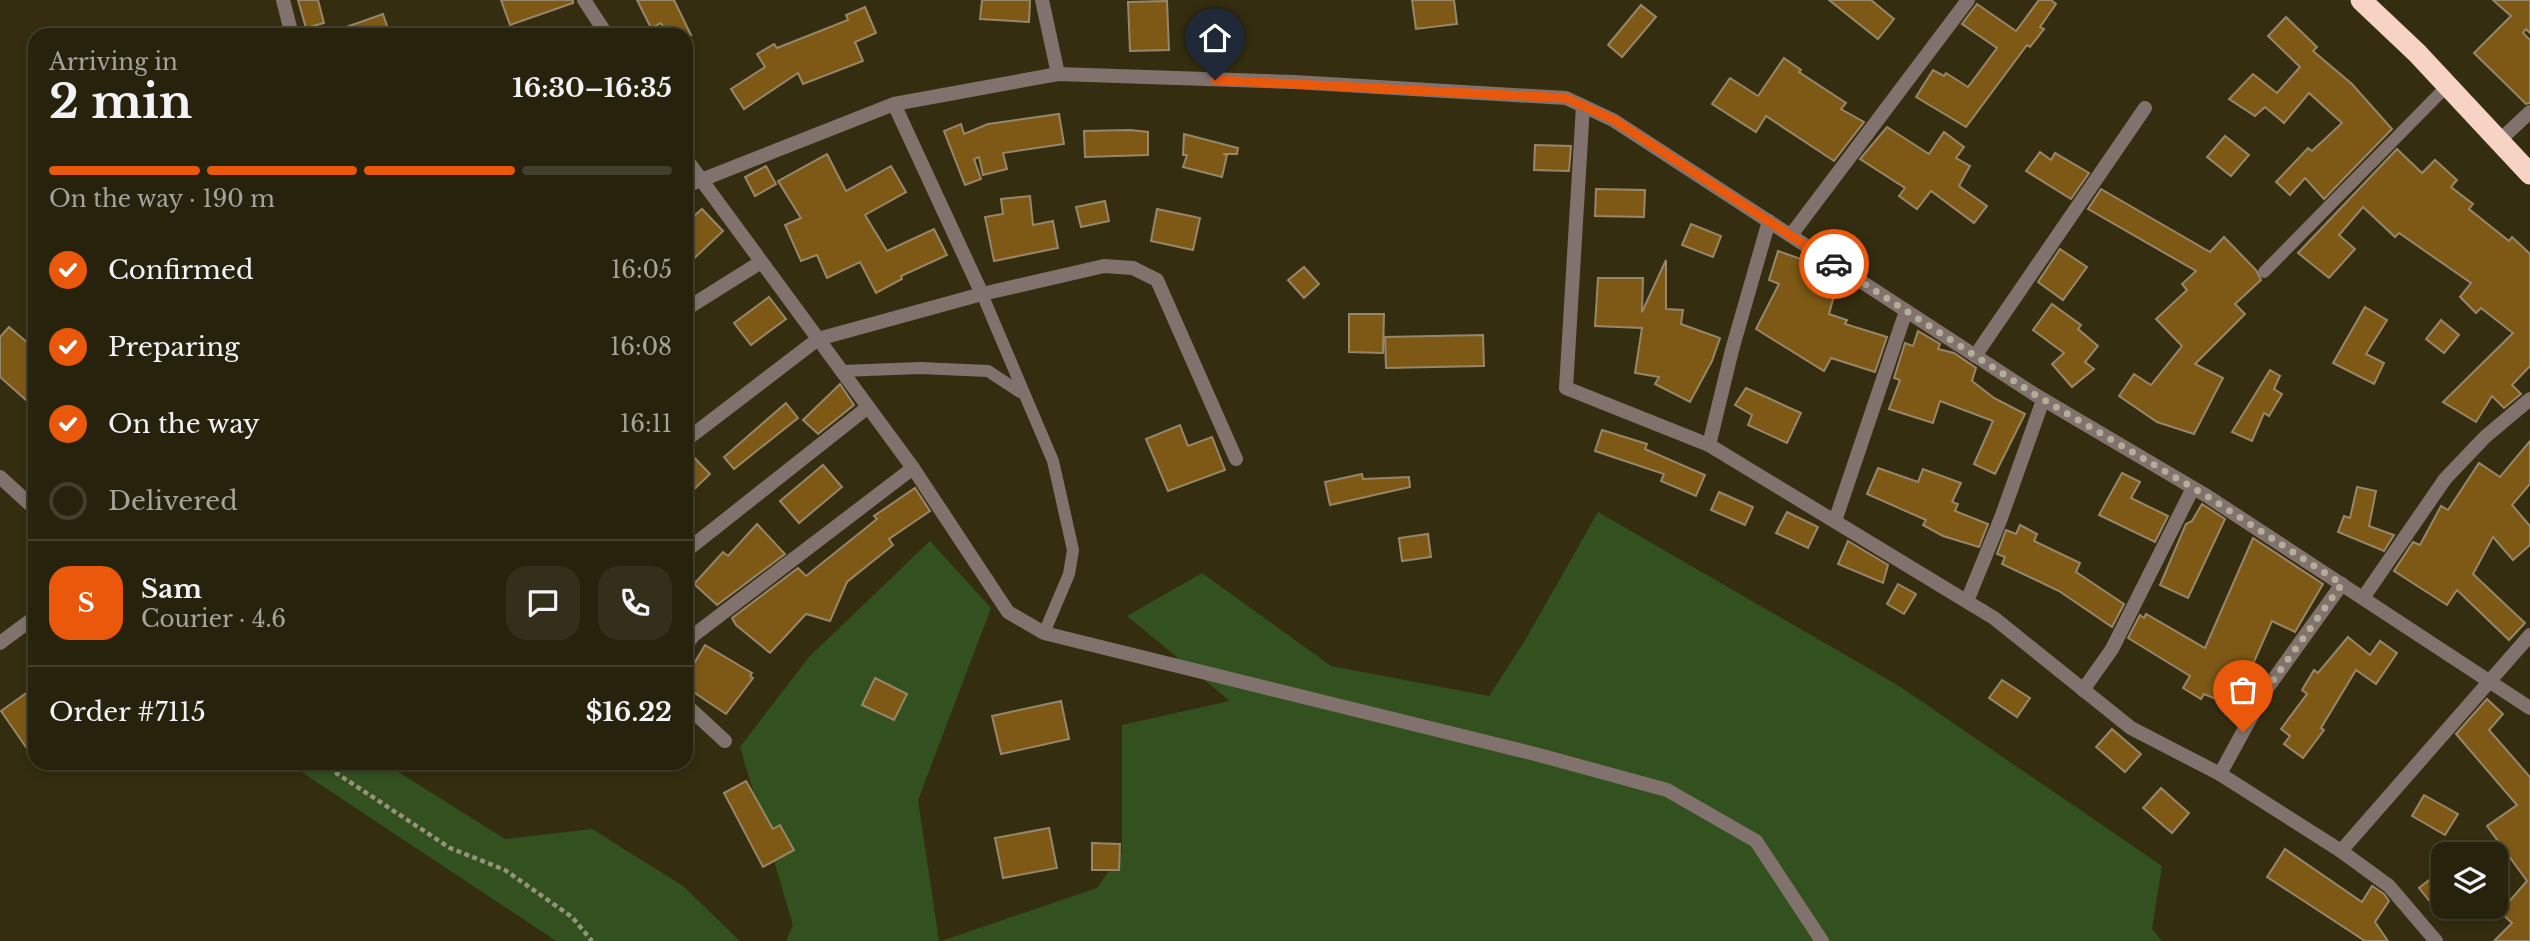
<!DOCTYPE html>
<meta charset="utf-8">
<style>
:root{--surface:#27220c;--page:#332f1a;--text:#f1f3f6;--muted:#a4a49d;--line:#433f2d;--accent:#ea580c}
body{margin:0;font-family:"Libre Baskerville",serif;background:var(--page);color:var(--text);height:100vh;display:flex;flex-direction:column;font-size:26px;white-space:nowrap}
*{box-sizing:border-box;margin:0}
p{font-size:23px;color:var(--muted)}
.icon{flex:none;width:38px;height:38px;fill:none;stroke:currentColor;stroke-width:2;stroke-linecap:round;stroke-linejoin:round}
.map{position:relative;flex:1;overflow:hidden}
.panel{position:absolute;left:28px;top:28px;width:665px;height:742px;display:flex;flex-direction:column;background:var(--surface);border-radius:21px;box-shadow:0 4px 10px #0003,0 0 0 2px var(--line)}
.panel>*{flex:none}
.tools{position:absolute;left:2431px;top:842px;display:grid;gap:14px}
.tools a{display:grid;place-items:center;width:77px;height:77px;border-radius:14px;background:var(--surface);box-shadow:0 4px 10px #0003,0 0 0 2px var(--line);font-size:35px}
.pin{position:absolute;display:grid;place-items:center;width:60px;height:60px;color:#fff;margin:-72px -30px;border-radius:50% 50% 50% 0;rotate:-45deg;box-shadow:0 0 7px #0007}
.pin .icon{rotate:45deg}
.courier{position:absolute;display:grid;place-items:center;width:70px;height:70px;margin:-35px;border:5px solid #ea580c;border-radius:50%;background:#fff;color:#222;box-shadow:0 2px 9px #0007}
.head em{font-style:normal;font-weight:700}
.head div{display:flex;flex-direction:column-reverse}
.head{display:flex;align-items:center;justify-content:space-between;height:119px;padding:0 21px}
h1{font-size:46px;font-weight:700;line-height:52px}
.bar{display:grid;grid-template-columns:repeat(4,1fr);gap:10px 7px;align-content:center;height:84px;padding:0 21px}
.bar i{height:9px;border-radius:5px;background:var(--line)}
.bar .current{background:var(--accent)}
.bar p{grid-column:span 4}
.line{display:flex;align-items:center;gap:18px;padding:0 21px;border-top:2px solid var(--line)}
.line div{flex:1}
.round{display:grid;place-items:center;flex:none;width:74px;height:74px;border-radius:21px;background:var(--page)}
ol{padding:0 21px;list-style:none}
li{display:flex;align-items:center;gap:21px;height:77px}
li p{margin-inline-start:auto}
li .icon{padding:7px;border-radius:50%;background:var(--accent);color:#fff;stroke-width:4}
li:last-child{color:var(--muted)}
li i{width:38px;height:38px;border:4px solid var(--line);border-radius:50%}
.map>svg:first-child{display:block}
.green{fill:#33511f}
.building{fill:#7d5915;stroke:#98866b;stroke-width:2}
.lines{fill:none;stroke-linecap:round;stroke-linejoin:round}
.path{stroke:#97927b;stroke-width:4.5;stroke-dasharray:5 3.5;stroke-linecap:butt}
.lane{stroke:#81726d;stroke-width:12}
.street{stroke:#81726d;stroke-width:14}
.highway{stroke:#f7d3c5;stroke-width:21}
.done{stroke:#b3ae98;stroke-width:7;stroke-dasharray:0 12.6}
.route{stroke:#ea580c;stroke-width:9}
</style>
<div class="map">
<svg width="2530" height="941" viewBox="0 0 2530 941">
<rect width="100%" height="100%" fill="#342d10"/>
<!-- green -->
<g class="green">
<path d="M1598 512 1899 686 2162 866 2152 929 2162 941H941L1097 888 1122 852V725L1230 701 1127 616 1202 573 1331 666 1489 696 1524 642Z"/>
<path d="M930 541 991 608 918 800 939 941H786L793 925 740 747 809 657Z"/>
<path d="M288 763H384L505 839 592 829 683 886 740 941H556Z"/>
</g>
<!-- building -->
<g class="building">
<path d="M298 0H318L324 23 306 28Z"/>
<path d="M501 0H573V3L510 25Z"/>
<path d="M637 0H674L691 35H667L661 23 651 28Z"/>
<path d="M982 0H1030L1029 22 980 19Z"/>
<path d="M1412 0H1454L1457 24 1416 29Z"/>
<path d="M1829 0H1871L1894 19 1878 39Z"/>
<path d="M2039 0H2051L2056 4 2040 27 2044 29 2030 47 2027 45 1966 127 1916 97 1933 70 1944 76 1946 73 1968 87 1997 48 1962 24 1977 4 2016 31Z"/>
<path d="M2493 0H2530V33L2526 29 2523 33 2530 40V103L2526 104 2474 53 2511 16Z"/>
<path d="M1167 1 1169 50 1130 51 1128 2Z"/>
<path d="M1641 5 1656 17 1622 57 1608 45Z"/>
<path d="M865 7 876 33 855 42 863 61 803 84 798 73 744 109 731 89 765 67 757 54 774 44 777 48 848 20 846 15Z"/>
<path d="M383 14 390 35H332V32Z"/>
<path d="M2286 17 2317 47 2313 51 2352 84 2392 129 2324 199 2305 178 2290 195 2276 182 2308 148 2312 151 2342 123 2309 93 2284 123 2265 107 2255 116 2229 99 2253 74 2277 93 2300 67 2268 36Z"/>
<path d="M1784 58 1801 70 1799 72 1846 103 1841 109 1864 122 1834 161 1766 116 1756 132 1712 104 1730 78 1758 96Z"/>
<path d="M1059 114 1064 144 1003 153 1007 169 983 175 979 157 974 159 981 179 965 185 944 131 961 124 964 134 988 124Z"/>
<path d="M1887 127 1929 154 1944 132 1964 147 1956 158 1970 166 1959 186 1987 206 1974 223 1931 191 1917 209 1899 196 1905 188 1860 159Z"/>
<path d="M1130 130 1148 132V155L1085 157 1084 131Z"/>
<path d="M1184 134 1238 148 1237 154H1223L1227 155 1222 177 1183 167 1187 155H1183Z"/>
<path d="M2225 136 2249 155 2231 176 2207 157Z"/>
<path d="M1535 145 1571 146 1569 171 1534 170Z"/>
<path d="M2397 149 2422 173 2435 160 2457 180 2451 187 2473 204 2469 209 2509 241 2512 237 2530 254V366L2512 385 2521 394 2504 408 2492 396 2476 422 2443 402 2513 333 2481 308 2476 313 2460 297 2471 283 2399 233 2395 237 2363 207 2339 235 2355 249 2329 278 2298 253Z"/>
<path d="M2040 152 2051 160 2055 153 2089 173 2071 199 2026 171Z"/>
<path d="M827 154 846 191 891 166 906 192 865 215 887 251 934 229 947 255 901 276 902 279 876 293 860 262 827 278 817 255 801 261 785 225 801 218 778 181Z"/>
<path d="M766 166 776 184 755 196 745 177Z"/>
<path d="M1596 189 1645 190 1644 217 1595 216Z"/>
<path d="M2101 189 2210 252 2224 237 2256 270 2261 280 2235 304 2245 314 2195 364 2223 378 2194 434 2157 422 2119 396 2134 374 2151 385 2182 346 2156 319 2187 290 2182 284 2196 271 2088 209Z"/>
<path d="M1030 196 1033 225 1053 221 1058 248 994 261 985 217 1003 214 1001 199Z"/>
<path d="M1105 201 1109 221 1081 227 1076 207Z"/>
<path d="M702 209 723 231 686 266V223Z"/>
<path d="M1157 209 1200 218 1193 250 1151 241Z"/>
<path d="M1691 224 1721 236 1713 257 1682 245Z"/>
<path d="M2060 249 2087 267 2063 300 2038 282Z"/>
<path d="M1778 251 1818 265 1839 279 1832 291 1835 292 1829 314 1847 320 1845 324 1887 337 1875 372 1831 358 1824 371 1756 329 1779 284 1769 280Z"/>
<path d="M1666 260V309L1683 310 1681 324 1720 338 1712 361 1690 402 1655 384 1659 377 1635 373 1642 328 1595 326 1598 278H1643L1642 312Z"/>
<path d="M1304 267 1319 284 1304 298 1288 280Z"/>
<path d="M769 297 786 319 751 345 734 323Z"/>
<path d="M2052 304 2081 325 2078 329 2098 346 2085 362 2094 369 2072 387 2052 364 2064 353 2033 330Z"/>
<path d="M2365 307 2387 320 2366 354 2384 363 2374 384 2333 363Z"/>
<path d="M1349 314H1384L1383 353 1349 352Z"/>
<path d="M2441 320 2459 335 2444 353 2426 339Z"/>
<path d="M9 327 35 349V408L0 377V337Z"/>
<path d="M1918 331 1940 344 1938 349 1954 353 1976 368 1972 381 1994 398 2025 414 1995 474 1974 464 1993 421 1940 401 1933 423 1889 409 1900 380 1894 378 1905 343 1913 346Z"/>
<path d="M1483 335 1484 366 1386 368 1385 337Z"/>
<path d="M2270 370 2280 376 2274 389 2282 394 2269 416 2264 413 2252 441 2232 432Z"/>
<path d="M840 384 854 405 818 434 803 420Z"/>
<path d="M1746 388 1801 413 1787 443 1748 425 1752 415 1735 405Z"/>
<path d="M786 403 798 418 734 469 724 457Z"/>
<path d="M1180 425 1188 446 1212 437 1225 470 1168 491 1146 439Z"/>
<path d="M1602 430 1647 444 1645 449 1705 475 1696 496 1661 481 1664 474 1595 451Z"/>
<path d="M2530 441V484L2512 505 2530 526V545L2513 560 2493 537 2473 574 2525 623 2509 640 2457 590 2447 605 2394 571 2413 542 2420 545 2441 506 2448 510 2479 463 2500 477Z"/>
<path d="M686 449 710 474 686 497Z"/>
<path d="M823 465 842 487 799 523 780 501Z"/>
<path d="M1878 468 1918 482 1923 469 1961 483 1952 502 1958 504 1955 511 1988 524 1979 547 1943 536 1923 525 1926 520 1867 494Z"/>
<path d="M2122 473 2140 482 2131 498 2168 516 2155 542 2099 515Z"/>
<path d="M1362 474 1363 479 1409 477 1410 487 1330 505 1325 482Z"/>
<path d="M2357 487 2376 491 2369 526 2394 535 2384 551 2338 532 2344 516 2350 518Z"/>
<path d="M915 488 930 511 889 539 893 545 847 582 830 621 806 614 770 653 736 625 732 618 798 568 806 576 877 519 874 516Z"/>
<path d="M1719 492 1753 507 1745 525 1711 510Z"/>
<path d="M2202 504 2225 519 2188 598 2160 585 2186 524 2192 521Z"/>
<path d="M1787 512 1818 527 1808 548 1776 533Z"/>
<path d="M757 524 785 554 717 605 694 584 723 552 728 556Z"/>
<path d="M2020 525 2037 534 2034 541 2080 563 2076 572 2124 604 2112 627 2059 591 2002 564 2005 557 1997 554 2006 530 2016 534Z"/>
<path d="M1428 534 1431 557 1402 561 1399 538Z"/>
<path d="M2253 538 2323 584 2295 632 2272 621 2245 682 2252 685 2242 710 2204 694 2201 699 2183 688 2190 676 2128 638 2140 615 2144 618 2146 614 2205 648Z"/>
<path d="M1848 541 1888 565 1883 583 1838 564Z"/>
<path d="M1898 584 1916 594 1904 614 1887 604Z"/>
<path d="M2348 637 2370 655 2380 641 2397 653 2376 684 2356 670 2321 728 2324 730 2303 758 2284 744 2290 736 2281 729 2307 694 2302 690 2314 670 2318 673Z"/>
<path d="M705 645 752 673 750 676 753 678 726 714 686 687V677Z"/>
<path d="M875 678 907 694 894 720 862 705Z"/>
<path d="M2002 680 2030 698 2017 717 1989 698Z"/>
<path d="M35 687V760L1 711Z"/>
<path d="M2487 699 2503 714 2489 730 2530 777V941H2494L2512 923 2500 912 2527 881 2487 826 2517 805 2456 734Z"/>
<path d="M1061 701 1069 739 1001 754 992 716Z"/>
<path d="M2112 729 2141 754 2125 772 2096 747Z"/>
<path d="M746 781 773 829 780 825 794 850 763 867 724 793Z"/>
<path d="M2161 788 2189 813 2172 833 2143 808Z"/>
<path d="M2424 795 2458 814 2445 835 2412 816Z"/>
<path d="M1049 828 1057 868 1003 878 995 838Z"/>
<path d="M1092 843 1120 844 1119 870H1092Z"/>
<path d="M2285 849 2362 902 2372 886 2384 894 2389 901 2375 922 2388 941H2365L2267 877Z"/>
<path d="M2443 869V918L2419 888Z"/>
</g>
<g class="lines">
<!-- path -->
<path class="path" d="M321 763 450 848 505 870 572 917 592 941"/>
<!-- lane -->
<g class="lane">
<path d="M2264 272 2447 86"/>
<path d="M982 294 1053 461 1073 550 1069 574 1044 633"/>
<path d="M841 371 921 368 988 371 1020 392"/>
</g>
<!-- street -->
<g class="street">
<path d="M283 0 292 35"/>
<path d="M584 0 607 35"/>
<path d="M1042 0 1058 74"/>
<path d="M894 104 982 294"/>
<path d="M1583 106 1566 388 1709 445 1994 618 2131 728 2220 774 2341 851 2389 886 2436 941"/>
<path d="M2499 141 2530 112"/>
<path d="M686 159 913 468 1008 612 1044 633 1539 755 1667 790 1756 841 1822 941"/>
<path d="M686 186 894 104 1058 74 1294 82 1566 98 1613 120 2034 394 2207 496 2530 708"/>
<path d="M1791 235 1968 0"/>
<path d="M686 309 761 262"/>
<path d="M1975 356 2145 108"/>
<path d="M686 440 818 339 982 294 1104 266 1133 268 1157 280 1236 459"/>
<path d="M1709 445 1732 350 1769 221"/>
<path d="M0 477 35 509"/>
<path d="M1835 521 1906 311"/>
<path d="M686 551 868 407"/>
<path d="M2363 598 2445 479 2485 437 2530 399"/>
<path d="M1967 601 2001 518 2043 400"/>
<path d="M0 643 35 617"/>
<path d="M686 645 694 635 913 468"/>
<path d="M2083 690 2112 649 2193 488"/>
<path d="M686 705 725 741"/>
<path d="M2220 774 2266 690 2342 584"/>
<path d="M2341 851 2530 635"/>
</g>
<!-- highway -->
<path class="highway" d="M2361 0 2417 53 2530 174"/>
</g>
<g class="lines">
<!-- done -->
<path class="done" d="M1834 264 2034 394 2207 496 2342 584 2266 690 2243 732"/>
<!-- route -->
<path class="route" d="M1215 80 1566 98 1614 120 1834 264"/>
</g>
</svg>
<div class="tools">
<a><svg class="icon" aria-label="layers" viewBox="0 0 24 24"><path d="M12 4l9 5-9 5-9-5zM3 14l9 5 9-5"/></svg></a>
</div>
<div class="pin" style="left:2243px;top:732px;background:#ea580c"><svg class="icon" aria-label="bag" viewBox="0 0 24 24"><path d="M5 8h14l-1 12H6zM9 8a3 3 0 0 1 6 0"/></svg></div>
<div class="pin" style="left:1215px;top:80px;background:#1f2937"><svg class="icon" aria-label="home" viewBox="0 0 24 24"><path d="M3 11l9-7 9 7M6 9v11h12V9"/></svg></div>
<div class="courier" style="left:1834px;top:264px"><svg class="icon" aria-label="car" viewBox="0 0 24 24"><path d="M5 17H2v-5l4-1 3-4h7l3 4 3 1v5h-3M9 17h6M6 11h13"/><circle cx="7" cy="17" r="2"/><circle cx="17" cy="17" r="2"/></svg></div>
<section class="panel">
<div class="head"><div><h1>2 min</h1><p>Arriving in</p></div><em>16:30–16:35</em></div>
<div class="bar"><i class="current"></i><i class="current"></i><i class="current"></i><i></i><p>On the way · 190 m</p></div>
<ol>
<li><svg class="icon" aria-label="check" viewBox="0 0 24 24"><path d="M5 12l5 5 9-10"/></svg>Confirmed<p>16:05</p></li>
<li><svg class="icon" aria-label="check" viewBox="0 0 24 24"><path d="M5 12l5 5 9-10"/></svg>Preparing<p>16:08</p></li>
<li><svg class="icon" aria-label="check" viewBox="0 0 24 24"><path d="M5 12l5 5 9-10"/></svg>On the way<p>16:11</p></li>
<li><i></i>Delivered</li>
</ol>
<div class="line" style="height:126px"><b class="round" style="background:var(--accent);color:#fff">S</b><div><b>Sam</b><p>Courier · 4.6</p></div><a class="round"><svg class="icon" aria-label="chat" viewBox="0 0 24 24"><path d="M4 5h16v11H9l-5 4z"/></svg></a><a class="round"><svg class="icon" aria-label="phone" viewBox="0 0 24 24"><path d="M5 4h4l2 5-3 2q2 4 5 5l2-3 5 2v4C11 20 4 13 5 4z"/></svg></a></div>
<div class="line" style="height:91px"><div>Order #7115</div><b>$16.22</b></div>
</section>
</div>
